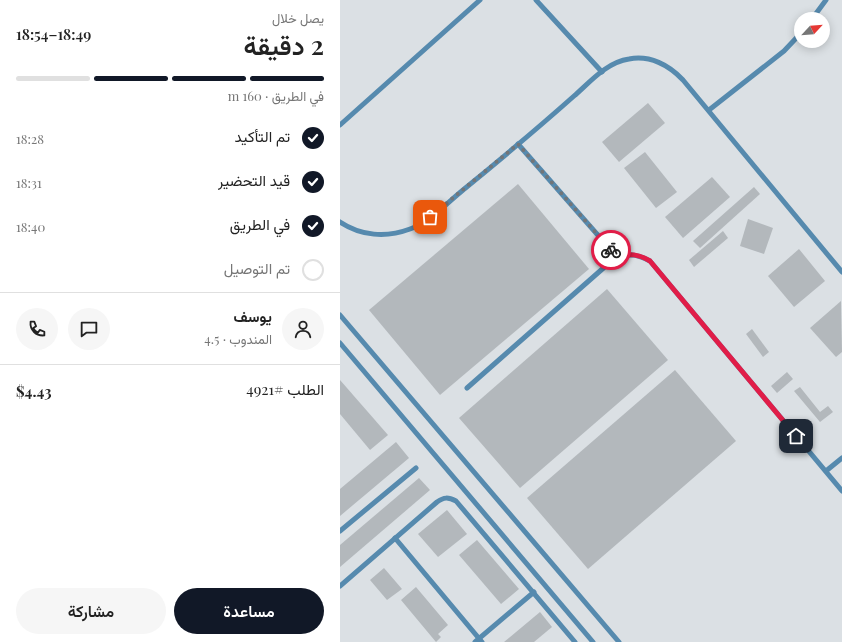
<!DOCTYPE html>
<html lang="ar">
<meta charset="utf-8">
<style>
:root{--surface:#fff;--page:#f6f6f6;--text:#222;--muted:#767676;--line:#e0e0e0;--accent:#111827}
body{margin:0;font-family:"Playfair Display",Vazirmatn,serif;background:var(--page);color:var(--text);direction:rtl;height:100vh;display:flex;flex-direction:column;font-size:15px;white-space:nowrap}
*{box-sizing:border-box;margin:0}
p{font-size:13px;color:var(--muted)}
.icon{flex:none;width:22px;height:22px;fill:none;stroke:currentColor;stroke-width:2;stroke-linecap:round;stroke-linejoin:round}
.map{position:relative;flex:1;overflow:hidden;direction:ltr}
.details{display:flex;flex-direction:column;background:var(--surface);width:340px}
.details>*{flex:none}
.needle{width:26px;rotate:64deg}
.tools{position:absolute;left:454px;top:12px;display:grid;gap:8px}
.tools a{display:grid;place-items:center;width:36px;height:36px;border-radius:50%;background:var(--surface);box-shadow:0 2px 10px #0003;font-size:20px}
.pin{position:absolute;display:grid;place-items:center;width:34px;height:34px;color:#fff;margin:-17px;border-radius:8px;box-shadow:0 2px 6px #0006}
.courier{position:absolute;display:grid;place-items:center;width:40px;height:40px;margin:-20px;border:3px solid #e11d48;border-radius:50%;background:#fff;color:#222;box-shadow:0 1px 5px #0007}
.headline em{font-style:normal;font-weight:600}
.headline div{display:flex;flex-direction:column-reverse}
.headline{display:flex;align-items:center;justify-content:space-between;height:68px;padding:0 16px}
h1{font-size:26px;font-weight:600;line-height:30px}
.bar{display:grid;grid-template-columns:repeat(4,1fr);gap:6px 4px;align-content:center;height:48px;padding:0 16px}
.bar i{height:5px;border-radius:3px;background:var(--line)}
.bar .active{background:var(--accent)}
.bar p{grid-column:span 4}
.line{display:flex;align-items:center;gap:10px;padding:0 16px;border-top:1px solid var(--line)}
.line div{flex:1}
.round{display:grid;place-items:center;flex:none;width:42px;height:42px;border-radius:21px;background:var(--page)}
ol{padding:0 16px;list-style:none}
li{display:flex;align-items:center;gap:12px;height:44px}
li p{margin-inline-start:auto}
li .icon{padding:4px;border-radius:50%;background:var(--accent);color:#fff;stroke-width:4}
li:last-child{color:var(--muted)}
li i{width:22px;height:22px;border:2px solid var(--line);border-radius:50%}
.primary-button{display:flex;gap:8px;margin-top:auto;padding:8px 16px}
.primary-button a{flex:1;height:46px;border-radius:24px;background:var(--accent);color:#fff;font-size:16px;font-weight:600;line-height:46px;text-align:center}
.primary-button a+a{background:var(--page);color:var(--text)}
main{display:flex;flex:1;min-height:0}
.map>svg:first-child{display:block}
.building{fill:#b3b8bc}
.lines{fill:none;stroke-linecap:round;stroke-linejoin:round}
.lane{stroke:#568aae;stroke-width:5}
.done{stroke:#727578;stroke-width:4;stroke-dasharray:0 7.2}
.route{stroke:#e11d48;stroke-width:5}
</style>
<main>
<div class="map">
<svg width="502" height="642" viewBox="0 0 502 642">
<rect width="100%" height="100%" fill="#dbe0e4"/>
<!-- building -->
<g class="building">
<path d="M308 103 325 123 279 162 262 142Z"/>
<path d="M305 152 337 192 316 208 284 168Z"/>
<path d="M372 177 390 197 343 238 325 217Z"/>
<path d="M178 184 249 269 100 395 29 310Z"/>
<path d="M414 187 420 194 360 248 353 241Z"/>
<path d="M408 219 433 228 424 254 400 246Z"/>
<path d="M383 231 388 238 354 267 349 260Z"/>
<path d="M459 249 485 281 454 307 428 276Z"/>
<path d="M267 289 328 360 180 488 119 418Z"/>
<path d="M501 301 502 352 496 357 470 328Z"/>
<path d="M412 329 429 352 423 357 406 334Z"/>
<path d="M335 370 396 441 248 569 187 498Z"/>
<path d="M447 372 453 379 437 393 431 386Z"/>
<path d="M0 380 48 435 30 450 0 414Z"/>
<path d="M460 387 480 412 488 406 493 412 480 422 454 391Z"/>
<path d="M56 442 69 458 0 516V489Z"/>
<path d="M79 478 90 490 0 567V545Z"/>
<path d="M107 510 127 534 98 557 78 534Z"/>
<path d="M137 540 179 589 161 604 119 555Z"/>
<path d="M44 568 62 589 47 600 30 580Z"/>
<path d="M76 587 108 625 98 634 101 637 96 642 61 600Z"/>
<path d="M200 612 212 627 194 642H164Z"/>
</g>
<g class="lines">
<!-- lane -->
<g class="lane">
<path d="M196 0 262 72"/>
<path d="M472 19 486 0"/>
<path d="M369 110 444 51 461 33"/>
<path d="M0 125 140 0"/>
<path d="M178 144 277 257"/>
<path d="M0 222C21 236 46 238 70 229 90 222 107 203 123 190 161 159 198 128 234 96 250 82 267 62 289 59 310 55 329 65 343 80L502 272"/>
<path d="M0 315 279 642"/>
<path d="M0 343 253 642"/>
<path d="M127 388 268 264C283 253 294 252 310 261L502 491"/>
<path d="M486 471 502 458"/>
<path d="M0 531 76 468"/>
<path d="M55 538 142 642"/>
<path d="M0 586 97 502C104 497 108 497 116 501L235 642"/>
<path d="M135 642 194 592"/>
</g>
</g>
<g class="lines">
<!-- done -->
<path class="done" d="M90 217 178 144 271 250"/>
<!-- route -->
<path class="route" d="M271 250 277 257C290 253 298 254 310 261L456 436"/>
</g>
</svg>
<div class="tools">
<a><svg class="needle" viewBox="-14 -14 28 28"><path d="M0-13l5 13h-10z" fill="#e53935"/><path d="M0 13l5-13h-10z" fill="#767676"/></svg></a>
</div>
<div class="pin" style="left:90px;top:217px;background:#ea580c"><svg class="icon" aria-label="bag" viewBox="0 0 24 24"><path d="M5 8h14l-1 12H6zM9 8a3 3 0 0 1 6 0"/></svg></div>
<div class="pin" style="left:456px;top:436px;background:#1f2937"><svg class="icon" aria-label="home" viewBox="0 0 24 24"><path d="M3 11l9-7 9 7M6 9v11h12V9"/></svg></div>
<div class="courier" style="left:271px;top:250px"><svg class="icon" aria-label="bike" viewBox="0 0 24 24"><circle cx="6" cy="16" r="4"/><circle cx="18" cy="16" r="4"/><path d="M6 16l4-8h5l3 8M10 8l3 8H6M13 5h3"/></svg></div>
</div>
<section class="details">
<div class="headline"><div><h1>2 دقيقة</h1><p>يصل خلال</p></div><em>18:49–18:54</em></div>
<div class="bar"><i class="active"></i><i class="active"></i><i class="active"></i><i></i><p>في الطريق · 160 m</p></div>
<ol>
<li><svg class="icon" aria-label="check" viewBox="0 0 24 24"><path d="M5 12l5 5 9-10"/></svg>تم التأكيد<p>18:28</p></li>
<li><svg class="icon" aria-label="check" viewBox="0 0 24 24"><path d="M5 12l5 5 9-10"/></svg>قيد التحضير<p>18:31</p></li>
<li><svg class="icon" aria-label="check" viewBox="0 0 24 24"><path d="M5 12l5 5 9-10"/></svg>في الطريق<p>18:40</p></li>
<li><i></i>تم التوصيل</li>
</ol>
<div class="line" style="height:72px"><a class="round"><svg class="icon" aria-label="person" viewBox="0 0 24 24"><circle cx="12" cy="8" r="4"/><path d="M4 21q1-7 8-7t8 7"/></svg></a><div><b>يوسف</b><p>المندوب · 4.5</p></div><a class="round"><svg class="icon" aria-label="chat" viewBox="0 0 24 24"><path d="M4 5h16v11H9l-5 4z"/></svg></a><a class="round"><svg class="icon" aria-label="phone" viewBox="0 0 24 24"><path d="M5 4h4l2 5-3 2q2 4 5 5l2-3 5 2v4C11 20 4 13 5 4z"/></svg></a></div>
<div class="line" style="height:52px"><div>الطلب #4921</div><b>$4.43</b></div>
<div class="primary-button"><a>مساعدة</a><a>مشاركة</a></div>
</section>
</main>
